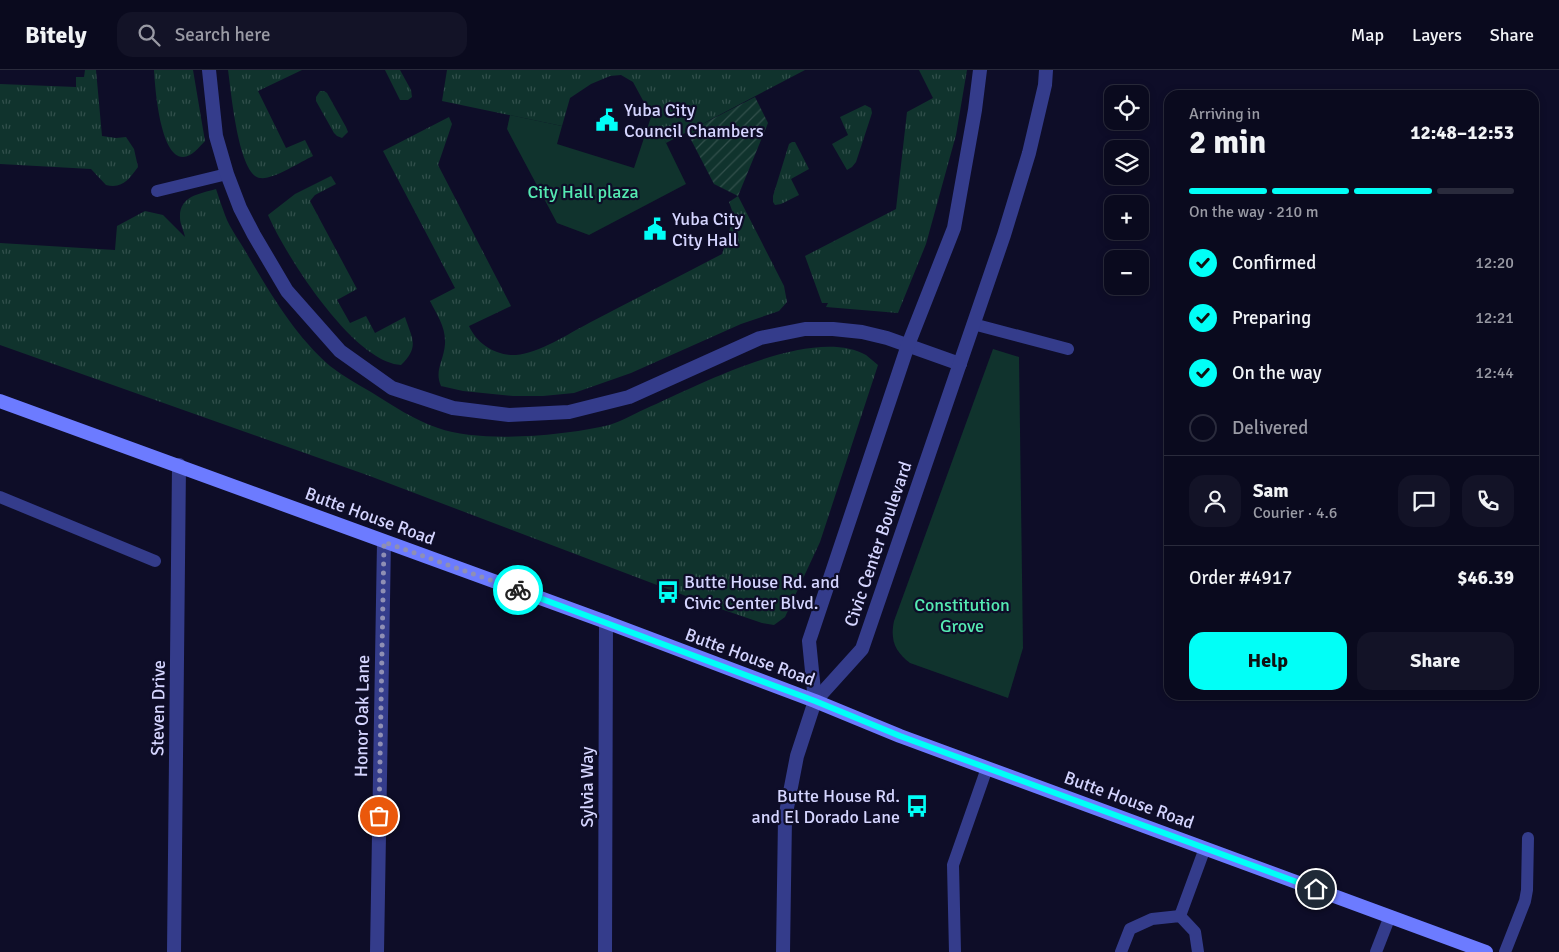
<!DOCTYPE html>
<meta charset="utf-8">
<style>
:root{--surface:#0a0a1e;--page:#131327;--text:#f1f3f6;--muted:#999aa4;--line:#2a2b3c;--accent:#01fff7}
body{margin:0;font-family:Signika,sans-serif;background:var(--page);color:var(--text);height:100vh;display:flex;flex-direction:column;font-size:19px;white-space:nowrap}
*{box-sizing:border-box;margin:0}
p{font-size:16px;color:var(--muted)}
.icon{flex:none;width:28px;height:28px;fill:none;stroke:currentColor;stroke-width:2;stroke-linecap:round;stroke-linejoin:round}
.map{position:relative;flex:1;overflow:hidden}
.sheet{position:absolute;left:1164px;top:20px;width:375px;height:610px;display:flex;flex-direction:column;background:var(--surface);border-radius:15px;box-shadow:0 2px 8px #0003,0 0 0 1px var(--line)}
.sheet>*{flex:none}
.buttons{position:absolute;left:1104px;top:15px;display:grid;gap:10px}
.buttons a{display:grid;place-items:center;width:45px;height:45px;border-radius:10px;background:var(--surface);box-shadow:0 2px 8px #0003,0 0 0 1px var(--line);font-size:25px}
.pin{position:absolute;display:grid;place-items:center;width:42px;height:42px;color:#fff;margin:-21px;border:2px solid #fff;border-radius:50%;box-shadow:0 1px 5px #0007}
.courier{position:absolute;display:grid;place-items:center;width:50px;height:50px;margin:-25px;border:4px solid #01fff7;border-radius:50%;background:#fff;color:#222;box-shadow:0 1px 6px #0007}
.head em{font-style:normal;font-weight:700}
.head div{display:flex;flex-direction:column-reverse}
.head{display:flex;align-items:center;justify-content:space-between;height:85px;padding:0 25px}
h1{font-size:32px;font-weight:700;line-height:38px}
.bar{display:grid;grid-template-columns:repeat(4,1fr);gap:8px 5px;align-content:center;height:60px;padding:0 25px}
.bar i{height:6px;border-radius:4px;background:var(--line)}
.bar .current{background:var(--accent)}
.bar p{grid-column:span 4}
.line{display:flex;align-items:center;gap:12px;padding:0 25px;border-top:1px solid var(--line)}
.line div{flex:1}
.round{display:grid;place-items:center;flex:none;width:52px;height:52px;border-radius:15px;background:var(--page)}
ol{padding:0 25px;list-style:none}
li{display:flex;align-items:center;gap:15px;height:55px}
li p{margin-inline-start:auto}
li .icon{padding:5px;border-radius:50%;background:var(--accent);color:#111;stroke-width:4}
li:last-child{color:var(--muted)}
li i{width:28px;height:28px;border:2px solid var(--line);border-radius:50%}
.button{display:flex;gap:10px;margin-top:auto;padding:10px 25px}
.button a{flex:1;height:58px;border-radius:15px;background:var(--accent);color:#111;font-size:20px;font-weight:700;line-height:58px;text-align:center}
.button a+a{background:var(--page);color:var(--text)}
header{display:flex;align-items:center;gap:30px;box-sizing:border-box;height:70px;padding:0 25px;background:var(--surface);border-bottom:1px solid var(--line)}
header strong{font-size:24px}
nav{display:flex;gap:28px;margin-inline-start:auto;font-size:18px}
.search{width:350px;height:45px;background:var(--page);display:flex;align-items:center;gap:12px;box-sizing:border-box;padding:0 18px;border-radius:15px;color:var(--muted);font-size:19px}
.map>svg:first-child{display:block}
.grass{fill:url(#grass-tufts)}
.park{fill:#10332d}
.garden{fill:url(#garden-furrows)}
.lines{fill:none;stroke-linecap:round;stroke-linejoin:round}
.service{stroke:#343c8b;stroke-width:12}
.minor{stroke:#343c8b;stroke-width:14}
.secondary{stroke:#6c7bff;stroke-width:14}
.done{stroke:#8f8fb4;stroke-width:5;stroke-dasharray:0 9}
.route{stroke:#01fff7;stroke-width:6}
.labels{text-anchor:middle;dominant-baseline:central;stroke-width:4.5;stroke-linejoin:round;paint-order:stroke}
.poi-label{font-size:18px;fill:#d5d5ff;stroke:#0e0d28;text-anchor:start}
.park-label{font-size:18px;fill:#55eab2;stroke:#0e0d28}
.street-label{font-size:18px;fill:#d5d5ff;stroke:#0e0d28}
</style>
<header>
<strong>Bitely</strong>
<div class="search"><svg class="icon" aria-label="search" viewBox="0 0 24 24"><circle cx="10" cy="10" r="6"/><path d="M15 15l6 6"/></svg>Search here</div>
<nav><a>Map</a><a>Layers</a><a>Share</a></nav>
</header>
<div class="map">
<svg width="1559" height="882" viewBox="0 0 1559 882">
<defs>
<pattern id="grass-tufts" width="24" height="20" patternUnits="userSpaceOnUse" patternTransform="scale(1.25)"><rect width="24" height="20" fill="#10332d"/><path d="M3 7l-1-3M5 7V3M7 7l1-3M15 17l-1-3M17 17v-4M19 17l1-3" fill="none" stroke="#32504c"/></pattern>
<pattern id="garden-furrows" width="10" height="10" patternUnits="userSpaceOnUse" patternTransform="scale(1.25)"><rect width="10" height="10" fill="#10332d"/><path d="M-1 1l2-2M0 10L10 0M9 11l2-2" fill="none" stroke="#32504c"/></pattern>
</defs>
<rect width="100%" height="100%" fill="#0e0d28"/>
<!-- grass -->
<g class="grass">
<path d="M85 0H96L102 66 116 68 126 67 134 79 138 97C129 109 123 119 106 115L91 99 0 94V14L76 17V7H84Z"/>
<path d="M154 0H193L205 71C199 77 192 87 183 87 160 87 155 17 154 0Z"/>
<path d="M228 0H302L258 21 286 78 305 70 313 86C300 92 273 110 260 108 238 105 231 19 228 0Z"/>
<path d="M385 0H400L411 20 412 27 408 30H400Z"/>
<path d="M447 0H805L666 73 633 12 621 5 610 6 591 14 570 28 562 56 442 31Z"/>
<path d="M919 0H967L956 65 926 174 898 243 826 237 828 233H822L805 186 896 139 907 42 933 28Z"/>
<path d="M320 21H324L327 23 346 57 348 62 342 68 337 66 334 63 316 31V27Z"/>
<path d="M865 35 871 38 872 43 856 92 852 97 847 100 832 74 848 65 840 47Z"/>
<path d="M449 47 452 54 438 95 511 236 469 256C477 274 496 286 516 285 539 283 568 264 589 253 633 230 678 207 722 184L734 146 729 132 738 126 784 216 787 232 779 241 741 254 631 303 574 323 543 326H513L463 321 441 316C434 301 444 290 445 274 446 257 437 245 430 231L455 218 383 81Z"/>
<path d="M792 72H795L809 99 791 109 799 125 781 134 775 135 773 132V126L789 74Z"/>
<path d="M331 106 336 114 315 125 310 131 357 219 337 230 350 253 366 246 375 263 405 247C412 269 420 276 401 295 353 292 286 186 268 145L295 124Z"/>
<path d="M216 119C219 128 222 137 225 145 230 159 240 171 247 184 270 223 295 266 330 296 343 306 357 314 371 322 392 335 414 350 438 358 480 373 560 366 605 356 618 353 632 345 645 339 697 316 811 255 866 285 870 288 874 292 878 295L820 472 785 547 774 555 762 553 715 537 367 405 0 275V173L115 180 117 156 145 141 163 145 185 167C184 161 180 154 180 148 179 126 199 124 216 119Z"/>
</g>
<!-- park -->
<g class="park">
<path d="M652 44 686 114 589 165 557 153 507 59 510 45 562 56 557 74 634 98Z"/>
<path d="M993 279 1019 287 1023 578 1008 628 910 593C895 582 890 570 894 551Z"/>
</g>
<!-- garden -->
<path class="garden" d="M755 27 768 53 738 126 714 114 687 62Z"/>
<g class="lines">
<!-- service -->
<g class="service">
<path d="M157 121 227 104"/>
<path d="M973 254 1068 279"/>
<path d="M0 427 155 491"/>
<path d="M1180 846 1205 778"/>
<path d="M955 882 953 795 987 698"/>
<path d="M1121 882 1130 859 1152 849 1180 846 1195 862 1198 882"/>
<path d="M1376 882 1390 846"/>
<path d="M1505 882 1525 831 1527 820 1528 768"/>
</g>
<!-- minor -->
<g class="minor">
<path d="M209 0 216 66 227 104 240 138 254 165 287 221 340 281 392 318 453 338 509 345 569 342 629 327 760 268 805 259H833L862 262 887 268 960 294"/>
<path d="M815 631 862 579 1004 165 1029 83 1045 15 1046 0"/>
<path d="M174 882 179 395"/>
<path d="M377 882 384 472"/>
<path d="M605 882 606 552"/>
<path d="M783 882 785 748 797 686 815 631 809 571 908 275 954 158 975 40 980 0"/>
</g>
<!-- secondary -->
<path class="secondary" d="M0 331 606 552 815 631 900 666 1486 882"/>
</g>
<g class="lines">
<!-- done -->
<path class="done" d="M379 746 384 472 518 520"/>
<!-- route -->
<path class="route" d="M518 520 815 631 900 666 1316 819"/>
</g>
<!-- icons -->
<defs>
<symbol id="civic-bare" viewBox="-9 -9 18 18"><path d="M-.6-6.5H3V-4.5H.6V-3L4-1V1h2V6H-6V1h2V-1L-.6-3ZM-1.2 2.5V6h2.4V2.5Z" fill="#01fff7" stroke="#0e0d28" stroke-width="2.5" paint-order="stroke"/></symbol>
<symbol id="bus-bare" viewBox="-9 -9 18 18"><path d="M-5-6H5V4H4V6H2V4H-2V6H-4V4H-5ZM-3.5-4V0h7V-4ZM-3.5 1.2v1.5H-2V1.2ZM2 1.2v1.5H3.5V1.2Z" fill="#01fff7" stroke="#0e0d28" stroke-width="2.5" paint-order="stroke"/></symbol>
</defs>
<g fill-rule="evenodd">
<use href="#civic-bare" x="591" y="34" width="32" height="32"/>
<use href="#civic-bare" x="639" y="143" width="32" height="32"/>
<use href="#bus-bare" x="652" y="506" width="32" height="32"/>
<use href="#bus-bare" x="901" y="720" width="32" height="32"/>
</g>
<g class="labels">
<!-- poi labels -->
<g class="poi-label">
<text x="624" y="40">Yuba City<tspan x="624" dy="21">Council Chambers</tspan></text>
<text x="672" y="149">Yuba City<tspan x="672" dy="21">City Hall</tspan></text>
<text x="684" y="512">Butte House Rd. and<tspan x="684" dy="21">Civic Center Blvd.</tspan></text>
<text x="900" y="726" text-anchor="end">Butte House Rd.<tspan x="900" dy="21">and El Dorado Lane</tspan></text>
</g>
<!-- park labels -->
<g class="park-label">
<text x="583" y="122">City Hall plaza</text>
<text x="962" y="535">Constitution<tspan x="962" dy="21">Grove</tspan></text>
</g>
<!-- street labels -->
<g class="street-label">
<text transform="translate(370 446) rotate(20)">Butte House Road</text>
<text transform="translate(878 474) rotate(-71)">Civic Center Boulevard</text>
<text transform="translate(750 587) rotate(20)">Butte House Road</text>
<text transform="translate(158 638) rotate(-89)">Steven Drive</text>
<text transform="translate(362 646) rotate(-89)">Honor Oak Lane</text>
<text transform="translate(587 717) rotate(-90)">Sylvia Way</text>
<text transform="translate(1129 730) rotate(20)">Butte House Road</text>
</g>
</g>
</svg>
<div class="buttons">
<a><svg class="icon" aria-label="locate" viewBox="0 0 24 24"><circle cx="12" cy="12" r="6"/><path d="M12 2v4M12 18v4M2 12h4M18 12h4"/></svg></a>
<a><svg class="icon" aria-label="layers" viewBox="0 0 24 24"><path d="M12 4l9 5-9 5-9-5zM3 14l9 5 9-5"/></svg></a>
<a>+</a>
<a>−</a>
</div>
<div class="pin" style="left:379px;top:746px;background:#ea580c"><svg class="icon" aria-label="bag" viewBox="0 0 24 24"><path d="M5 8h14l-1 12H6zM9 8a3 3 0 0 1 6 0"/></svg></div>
<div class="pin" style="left:1316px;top:819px;background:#1f2937"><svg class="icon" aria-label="home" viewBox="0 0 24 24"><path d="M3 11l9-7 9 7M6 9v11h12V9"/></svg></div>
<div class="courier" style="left:518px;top:520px"><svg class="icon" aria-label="bike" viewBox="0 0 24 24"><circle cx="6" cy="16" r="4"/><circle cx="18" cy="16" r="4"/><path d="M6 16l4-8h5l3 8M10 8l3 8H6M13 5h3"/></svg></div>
<section class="sheet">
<div class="head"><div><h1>2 min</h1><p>Arriving in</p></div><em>12:48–12:53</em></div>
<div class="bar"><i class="current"></i><i class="current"></i><i class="current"></i><i></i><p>On the way · 210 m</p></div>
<ol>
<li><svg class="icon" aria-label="check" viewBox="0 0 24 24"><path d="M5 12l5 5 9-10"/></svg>Confirmed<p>12:20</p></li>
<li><svg class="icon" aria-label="check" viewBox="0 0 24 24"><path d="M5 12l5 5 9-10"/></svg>Preparing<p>12:21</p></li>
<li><svg class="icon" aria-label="check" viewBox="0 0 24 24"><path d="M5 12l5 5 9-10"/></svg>On the way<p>12:44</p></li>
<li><i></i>Delivered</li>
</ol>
<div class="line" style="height:90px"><a class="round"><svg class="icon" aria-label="person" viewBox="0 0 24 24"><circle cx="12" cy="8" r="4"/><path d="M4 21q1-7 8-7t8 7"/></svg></a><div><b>Sam</b><p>Courier · 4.6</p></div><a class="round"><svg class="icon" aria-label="chat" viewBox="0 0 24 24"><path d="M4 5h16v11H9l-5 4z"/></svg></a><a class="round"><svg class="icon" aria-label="phone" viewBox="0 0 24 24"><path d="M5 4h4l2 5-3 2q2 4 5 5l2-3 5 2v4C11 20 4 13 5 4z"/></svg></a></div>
<div class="line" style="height:65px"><div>Order #4917</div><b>$46.39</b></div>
<div class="button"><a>Help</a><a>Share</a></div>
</section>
</div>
